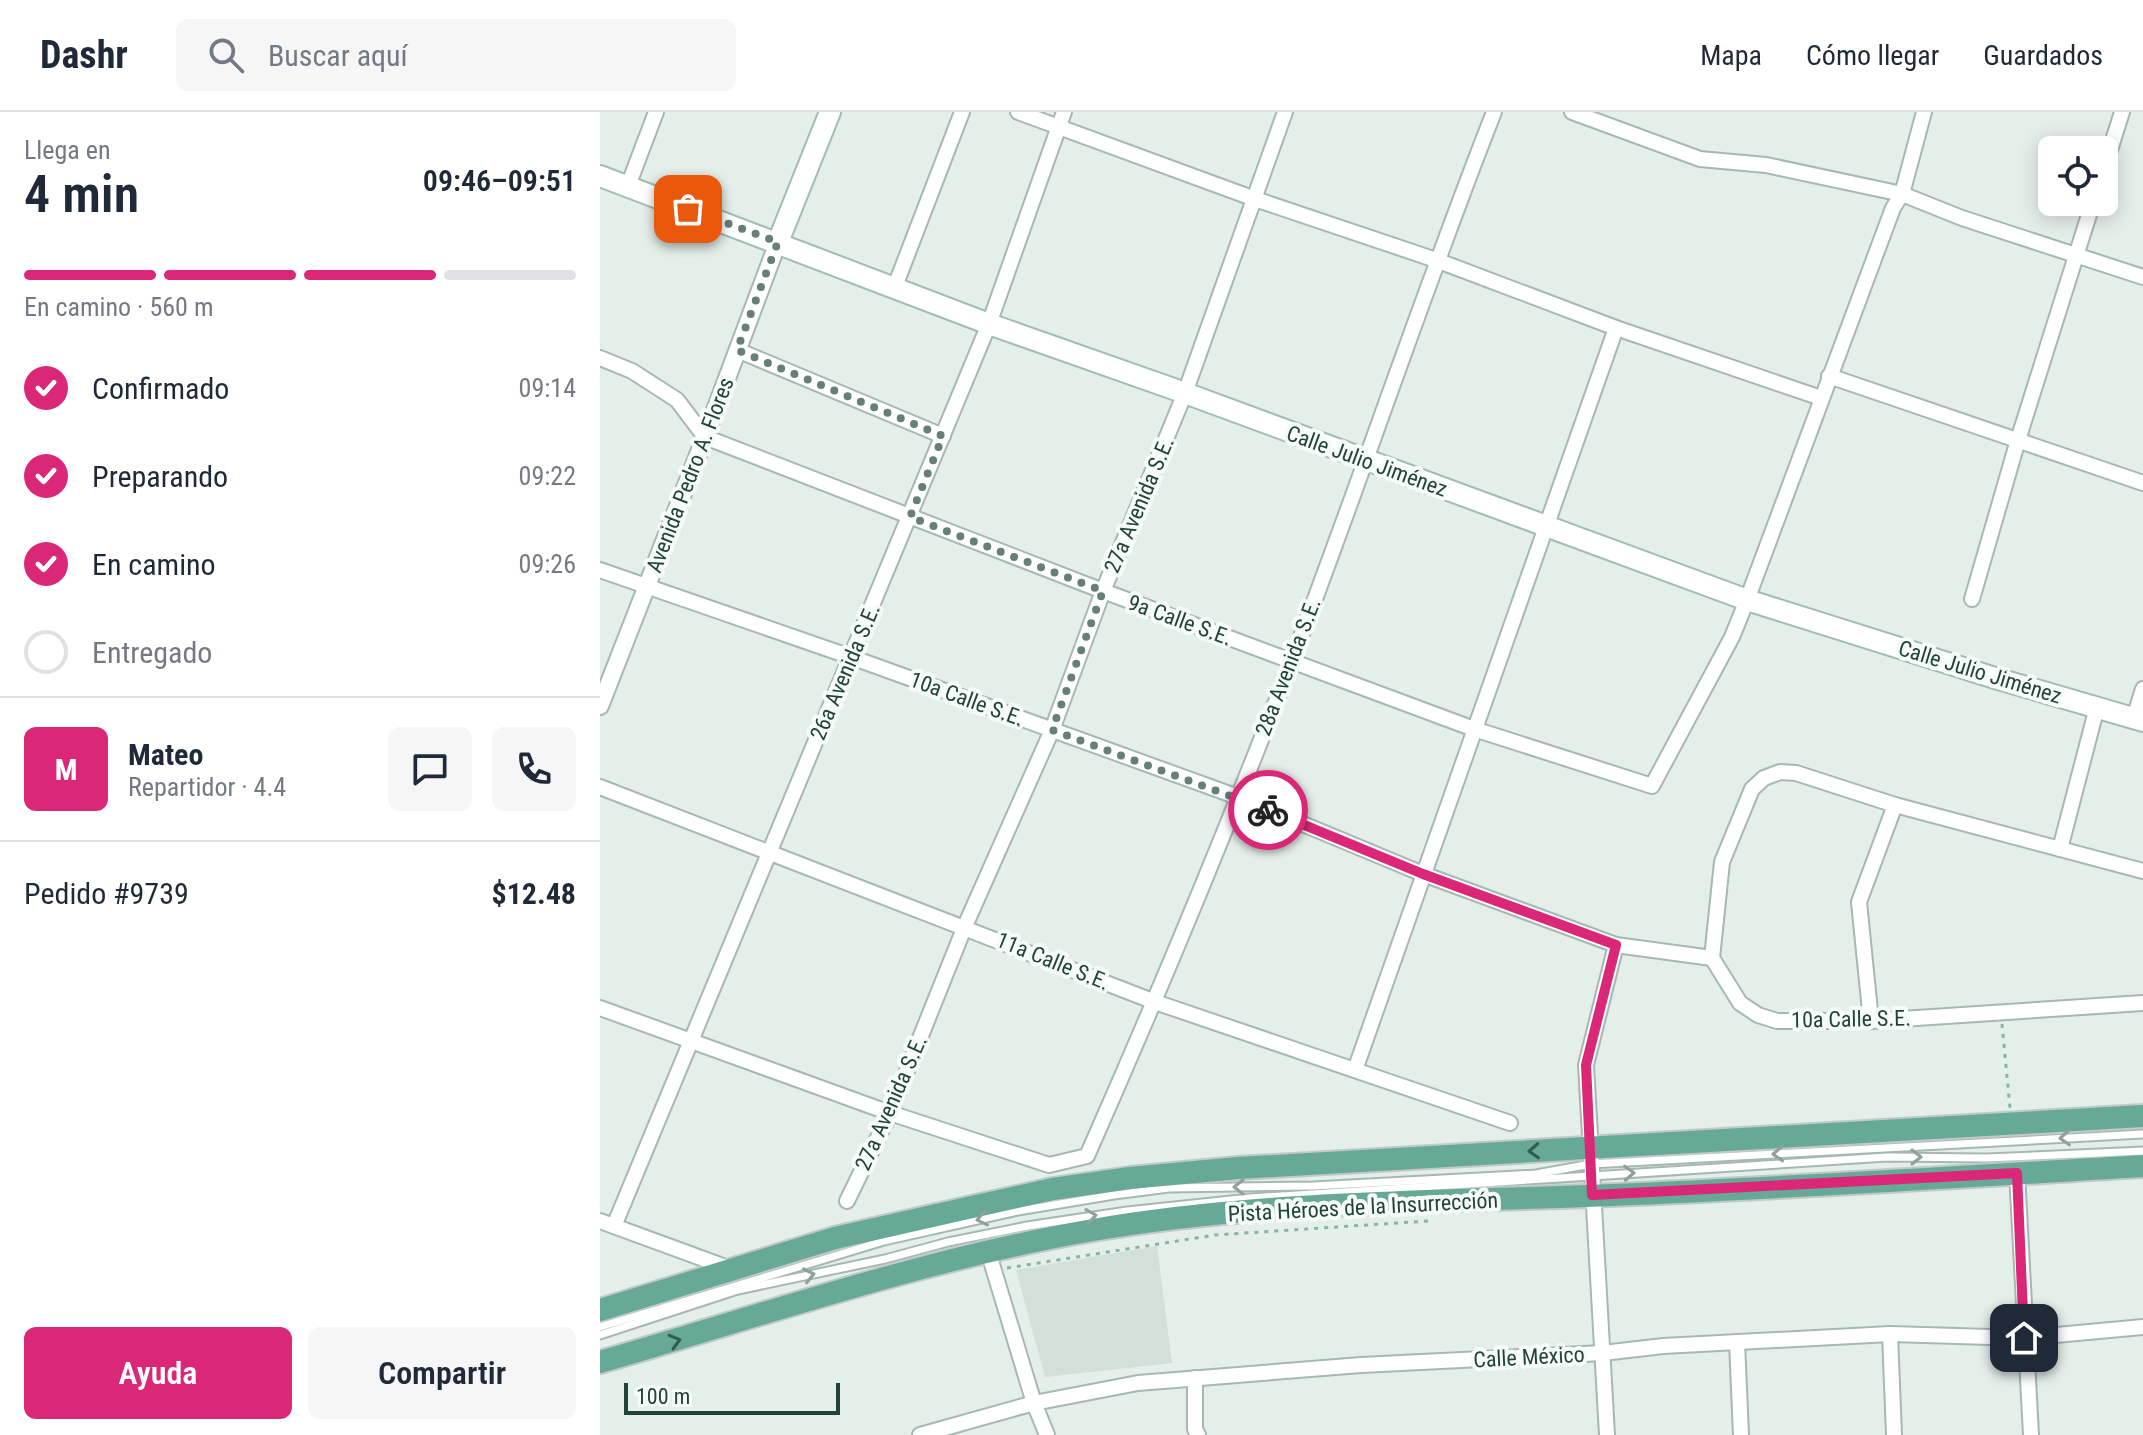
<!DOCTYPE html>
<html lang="es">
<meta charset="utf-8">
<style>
:root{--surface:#fff;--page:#f6f6f7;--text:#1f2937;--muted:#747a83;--line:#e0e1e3;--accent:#db2777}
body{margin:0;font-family:"Roboto Condensed",sans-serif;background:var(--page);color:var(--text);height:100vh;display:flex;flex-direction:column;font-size:30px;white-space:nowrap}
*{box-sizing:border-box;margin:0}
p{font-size:26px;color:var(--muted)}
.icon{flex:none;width:44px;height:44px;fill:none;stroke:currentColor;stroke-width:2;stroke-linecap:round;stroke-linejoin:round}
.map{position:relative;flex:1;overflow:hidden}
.sheet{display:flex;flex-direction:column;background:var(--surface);width:600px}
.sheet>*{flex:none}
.buttons{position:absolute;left:1438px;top:24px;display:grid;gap:16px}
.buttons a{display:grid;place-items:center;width:80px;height:80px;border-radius:12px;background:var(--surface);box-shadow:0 4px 20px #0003;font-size:40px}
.scale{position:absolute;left:24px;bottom:20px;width:216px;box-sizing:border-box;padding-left:8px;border:4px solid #22433a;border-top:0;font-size:22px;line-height:28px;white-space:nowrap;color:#22433a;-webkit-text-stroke:6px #f6fbf8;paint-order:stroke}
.pin{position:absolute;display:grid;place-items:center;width:68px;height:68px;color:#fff;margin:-34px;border-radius:16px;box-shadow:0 4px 12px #0006}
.courier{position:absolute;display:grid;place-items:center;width:80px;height:80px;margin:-40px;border:6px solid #db2777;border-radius:50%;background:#fff;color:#222;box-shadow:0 2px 10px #0007}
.head em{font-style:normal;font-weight:600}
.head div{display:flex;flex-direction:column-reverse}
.head{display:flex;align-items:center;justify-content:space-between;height:136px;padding:0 24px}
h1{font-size:52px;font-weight:600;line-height:60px}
.bar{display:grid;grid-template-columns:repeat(4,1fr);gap:12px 8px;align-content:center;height:96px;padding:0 24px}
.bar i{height:10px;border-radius:6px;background:var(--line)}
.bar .on{background:var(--accent)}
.bar p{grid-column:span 4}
.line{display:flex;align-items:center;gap:20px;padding:0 24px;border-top:2px solid var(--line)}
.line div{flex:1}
.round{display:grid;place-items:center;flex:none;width:84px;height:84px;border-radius:12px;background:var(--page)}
ol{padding:0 24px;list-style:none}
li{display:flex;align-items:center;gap:24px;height:88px}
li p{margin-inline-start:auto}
li .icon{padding:8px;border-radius:50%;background:var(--accent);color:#fff;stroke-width:4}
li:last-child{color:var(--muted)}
li i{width:44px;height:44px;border:4px solid var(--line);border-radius:50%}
.primary-button{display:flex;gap:16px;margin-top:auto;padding:16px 24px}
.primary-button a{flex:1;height:92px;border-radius:12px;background:var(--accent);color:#fff;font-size:32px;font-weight:600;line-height:92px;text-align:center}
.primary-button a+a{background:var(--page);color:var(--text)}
header{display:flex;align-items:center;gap:48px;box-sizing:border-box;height:112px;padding:0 40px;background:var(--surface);border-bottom:2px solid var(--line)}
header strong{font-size:38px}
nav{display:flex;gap:44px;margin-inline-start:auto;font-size:28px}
.search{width:560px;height:72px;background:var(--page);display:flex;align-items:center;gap:20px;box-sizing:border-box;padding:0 28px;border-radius:12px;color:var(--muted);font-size:30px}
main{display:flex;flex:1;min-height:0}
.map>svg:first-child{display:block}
.built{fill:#d3dfd9}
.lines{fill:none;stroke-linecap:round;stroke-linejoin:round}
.service-casing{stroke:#a7b8b2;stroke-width:11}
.minor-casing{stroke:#a7b8b2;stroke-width:18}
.tertiary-casing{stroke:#a7b8b2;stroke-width:20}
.secondary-casing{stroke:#a2bcb2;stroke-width:24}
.primary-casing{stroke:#c1cac8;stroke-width:26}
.path{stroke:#82b6a5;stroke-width:3;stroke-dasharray:4 6;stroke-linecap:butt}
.service{stroke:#fff;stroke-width:7}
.minor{stroke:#fff;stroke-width:14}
.tertiary{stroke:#fff;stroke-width:16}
.secondary{stroke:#fff;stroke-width:20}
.primary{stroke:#65a996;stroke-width:22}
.oneway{stroke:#90a19c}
.oneway2{stroke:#335c51}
.done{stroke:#667f78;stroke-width:8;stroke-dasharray:0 14.4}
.route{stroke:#db2777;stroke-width:10}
.labels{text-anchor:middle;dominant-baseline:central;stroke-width:8;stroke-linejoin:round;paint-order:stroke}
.street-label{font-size:22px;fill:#22433a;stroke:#f6fbf8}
</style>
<header>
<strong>Dashr</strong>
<div class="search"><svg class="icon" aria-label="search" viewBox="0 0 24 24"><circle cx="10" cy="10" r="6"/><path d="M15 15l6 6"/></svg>Buscar aquí</div>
<nav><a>Mapa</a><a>Cómo llegar</a><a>Guardados</a></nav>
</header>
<main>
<section class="sheet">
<div class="head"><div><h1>4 min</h1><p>Llega en</p></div><em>09:46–09:51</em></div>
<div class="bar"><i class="on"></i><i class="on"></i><i class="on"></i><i></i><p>En camino · 560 m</p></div>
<ol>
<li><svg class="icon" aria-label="check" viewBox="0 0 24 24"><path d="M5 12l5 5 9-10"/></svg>Confirmado<p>09:14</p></li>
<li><svg class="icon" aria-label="check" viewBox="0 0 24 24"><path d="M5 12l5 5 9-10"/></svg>Preparando<p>09:22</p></li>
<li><svg class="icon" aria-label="check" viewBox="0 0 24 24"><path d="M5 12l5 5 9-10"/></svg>En camino<p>09:26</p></li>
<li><i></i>Entregado</li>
</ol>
<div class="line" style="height:144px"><b class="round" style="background:var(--accent);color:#fff">M</b><div><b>Mateo</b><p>Repartidor · 4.4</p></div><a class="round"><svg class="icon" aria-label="chat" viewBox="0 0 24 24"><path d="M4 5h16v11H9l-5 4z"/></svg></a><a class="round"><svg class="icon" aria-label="phone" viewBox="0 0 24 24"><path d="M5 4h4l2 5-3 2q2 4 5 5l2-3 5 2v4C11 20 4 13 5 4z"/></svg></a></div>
<div class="line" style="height:104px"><div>Pedido #9739</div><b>$12.48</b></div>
<div class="primary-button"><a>Ayuda</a><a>Compartir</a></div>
</section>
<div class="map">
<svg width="1543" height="1323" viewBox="0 0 1543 1323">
<rect width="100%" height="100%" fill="#e5efea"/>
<!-- built -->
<path class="built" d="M557 1134 572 1251 445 1265 416 1158Z"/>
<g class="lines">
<defs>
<g id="service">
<path d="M0 1215 284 1129 418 1099 514 1083 569 1076 713 1074 936 1062 991 1052 1543 1022"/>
<path d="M0 1223 138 1178 285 1147 348 1130 427 1114 527 1099 650 1086 1287 1045 1387 1046 1543 1039"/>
</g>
<g id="minor">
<path d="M418 0 655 87 836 148 1016 216 1221 286"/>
<path d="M972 0 1100 47 1166 53 1302 82 1362 106 1543 165"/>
<path d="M1504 57 1522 0"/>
<path d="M28 74 56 0"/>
<path d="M294 177 362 0"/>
<path d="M137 238 343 324"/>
<path d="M0 246 32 259 77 288 105 325 503 479 874 617 1052 674 1132 525 1147 488 1293 96 1302 82 1324 0"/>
<path d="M1229 264 1543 371"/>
<path d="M0 458 251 545 638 685 823 762 1016 833 1112 846"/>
<path d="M1372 487 1418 328 1493 90"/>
<path d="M1534 606 1543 577"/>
<path d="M0 675 555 890 910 1011"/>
<path d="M1460 737 1497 595"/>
<path d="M1112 846 1122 750 1152 677 1164 666 1180 660 1196 661 1295 693 1543 759"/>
<path d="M1112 846 1140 891 1158 903 1177 909H1271L1543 891"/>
<path d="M0 896 290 1001 449 1053 487 1044C559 881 627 717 691 551 761 368 822 183 894 0"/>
<path d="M1271 909 1259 790 1295 693"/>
<path d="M755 958 1016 216"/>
<path d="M1417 1061 1431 1323"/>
<path d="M247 1089 290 1001 365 814 452 618 503 479 585 281 685 0"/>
<path d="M0 1109 131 1157"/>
<path d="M14 1114 389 212 464 0"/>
<path d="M388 1139 434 1291 447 1323"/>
<path d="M1290 1222 1294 1323"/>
<path d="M1137 1230 1141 1323"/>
<path d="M595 1266V1317L598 1323"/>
<path d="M320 1323 434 1291 538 1271 761 1253 1003 1241 1063 1234 1290 1222 1424 1226 1543 1215"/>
<path d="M1007 1323 986 953 1016 833"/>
</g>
<path id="tertiary" d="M0 594 105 325 178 130"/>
<g id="secondary">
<path d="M0 64 389 212 585 281 1147 488 1395 566 1543 609"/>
<path d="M178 130 230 0"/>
</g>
<g id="primary">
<path d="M0 1198 235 1126 372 1095 453 1077 530 1066 638 1056 1543 1004"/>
<path d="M0 1250C163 1203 325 1147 493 1118 655 1090 822 1090 986 1084 1172 1077 1358 1065 1543 1054"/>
</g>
</defs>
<!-- service casing -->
<use href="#service" class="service-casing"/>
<!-- minor casing -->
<use href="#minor" class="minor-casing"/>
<!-- tertiary casing -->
<use href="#tertiary" class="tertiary-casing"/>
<!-- secondary casing -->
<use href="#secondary" class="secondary-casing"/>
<!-- primary casing -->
<use href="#primary" class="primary-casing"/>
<!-- path -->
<g class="path">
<path d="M1402 912 1410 996"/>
<path d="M407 1156 615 1123 828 1109"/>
</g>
<!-- service -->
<use href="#service" class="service"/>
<!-- minor -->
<use href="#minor" class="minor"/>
<!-- tertiary -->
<use href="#tertiary" class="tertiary"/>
<!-- secondary -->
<use href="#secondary" class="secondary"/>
<!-- primary -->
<use href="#primary" class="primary"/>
</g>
<!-- one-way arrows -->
<defs><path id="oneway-chevron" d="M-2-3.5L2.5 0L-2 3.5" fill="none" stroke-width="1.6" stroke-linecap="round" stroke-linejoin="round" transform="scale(2)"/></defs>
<g class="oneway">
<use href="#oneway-chevron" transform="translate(1465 1026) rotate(177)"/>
<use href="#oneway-chevron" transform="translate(1178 1042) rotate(177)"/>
<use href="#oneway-chevron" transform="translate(1316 1045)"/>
<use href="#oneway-chevron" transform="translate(1029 1061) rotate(-3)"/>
<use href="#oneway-chevron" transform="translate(639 1075) rotate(179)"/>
<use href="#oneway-chevron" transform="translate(491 1104) rotate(-9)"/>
<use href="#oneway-chevron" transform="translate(382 1107) rotate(167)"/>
<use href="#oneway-chevron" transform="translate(209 1163) rotate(-12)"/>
</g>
<g class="oneway2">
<use href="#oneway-chevron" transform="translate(934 1039) rotate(177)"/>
<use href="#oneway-chevron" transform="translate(75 1229) rotate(-16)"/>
</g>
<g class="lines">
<!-- done -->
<path class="done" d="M88 97 178 130 137 238 343 324 310 405 503 479 452 618 668 698"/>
<!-- route -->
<path class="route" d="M668 698 823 762 1016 833 986 953 992 1083 1417 1061 1424 1226"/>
</g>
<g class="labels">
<!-- street labels -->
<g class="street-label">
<text transform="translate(767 349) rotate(20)">Calle Julio Jiménez</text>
<text transform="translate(90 363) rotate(-69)">Avenida Pedro A. Flores</text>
<text transform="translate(539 393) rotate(-67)">27a Avenida S.E.</text>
<text transform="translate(580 508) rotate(20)">9a Calle S.E.</text>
<text transform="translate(688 555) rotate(-69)">28a Avenida S.E.</text>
<text transform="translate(245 560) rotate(-67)">26a Avenida S.E.</text>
<text transform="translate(1380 560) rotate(17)">Calle Julio Jiménez</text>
<text transform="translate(367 587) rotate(20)">10a Calle S.E.</text>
<text transform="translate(453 849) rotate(22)">11a Calle S.E.</text>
<text transform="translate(1251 907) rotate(-1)">10a Calle S.E.</text>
<text transform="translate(291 991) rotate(-66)">27a Avenida S.E.</text>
<text transform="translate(763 1095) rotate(-3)">Pista Héroes de la Insurrección</text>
<text transform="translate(929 1245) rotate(-3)">Calle México</text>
</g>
</g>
</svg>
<div class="buttons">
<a><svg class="icon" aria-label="locate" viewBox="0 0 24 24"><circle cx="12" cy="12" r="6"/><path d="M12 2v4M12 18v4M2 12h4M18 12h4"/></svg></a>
</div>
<div class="scale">100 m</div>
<div class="pin" style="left:88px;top:97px;background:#ea580c"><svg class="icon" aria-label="bag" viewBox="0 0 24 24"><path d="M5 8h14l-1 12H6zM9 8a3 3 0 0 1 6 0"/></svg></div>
<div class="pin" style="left:1424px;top:1226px;background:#1f2937"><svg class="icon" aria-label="home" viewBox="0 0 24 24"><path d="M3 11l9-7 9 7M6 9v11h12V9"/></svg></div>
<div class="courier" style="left:668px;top:698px"><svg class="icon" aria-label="bike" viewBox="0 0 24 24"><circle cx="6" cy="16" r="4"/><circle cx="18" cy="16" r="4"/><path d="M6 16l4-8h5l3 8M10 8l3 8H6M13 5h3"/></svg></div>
</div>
</main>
